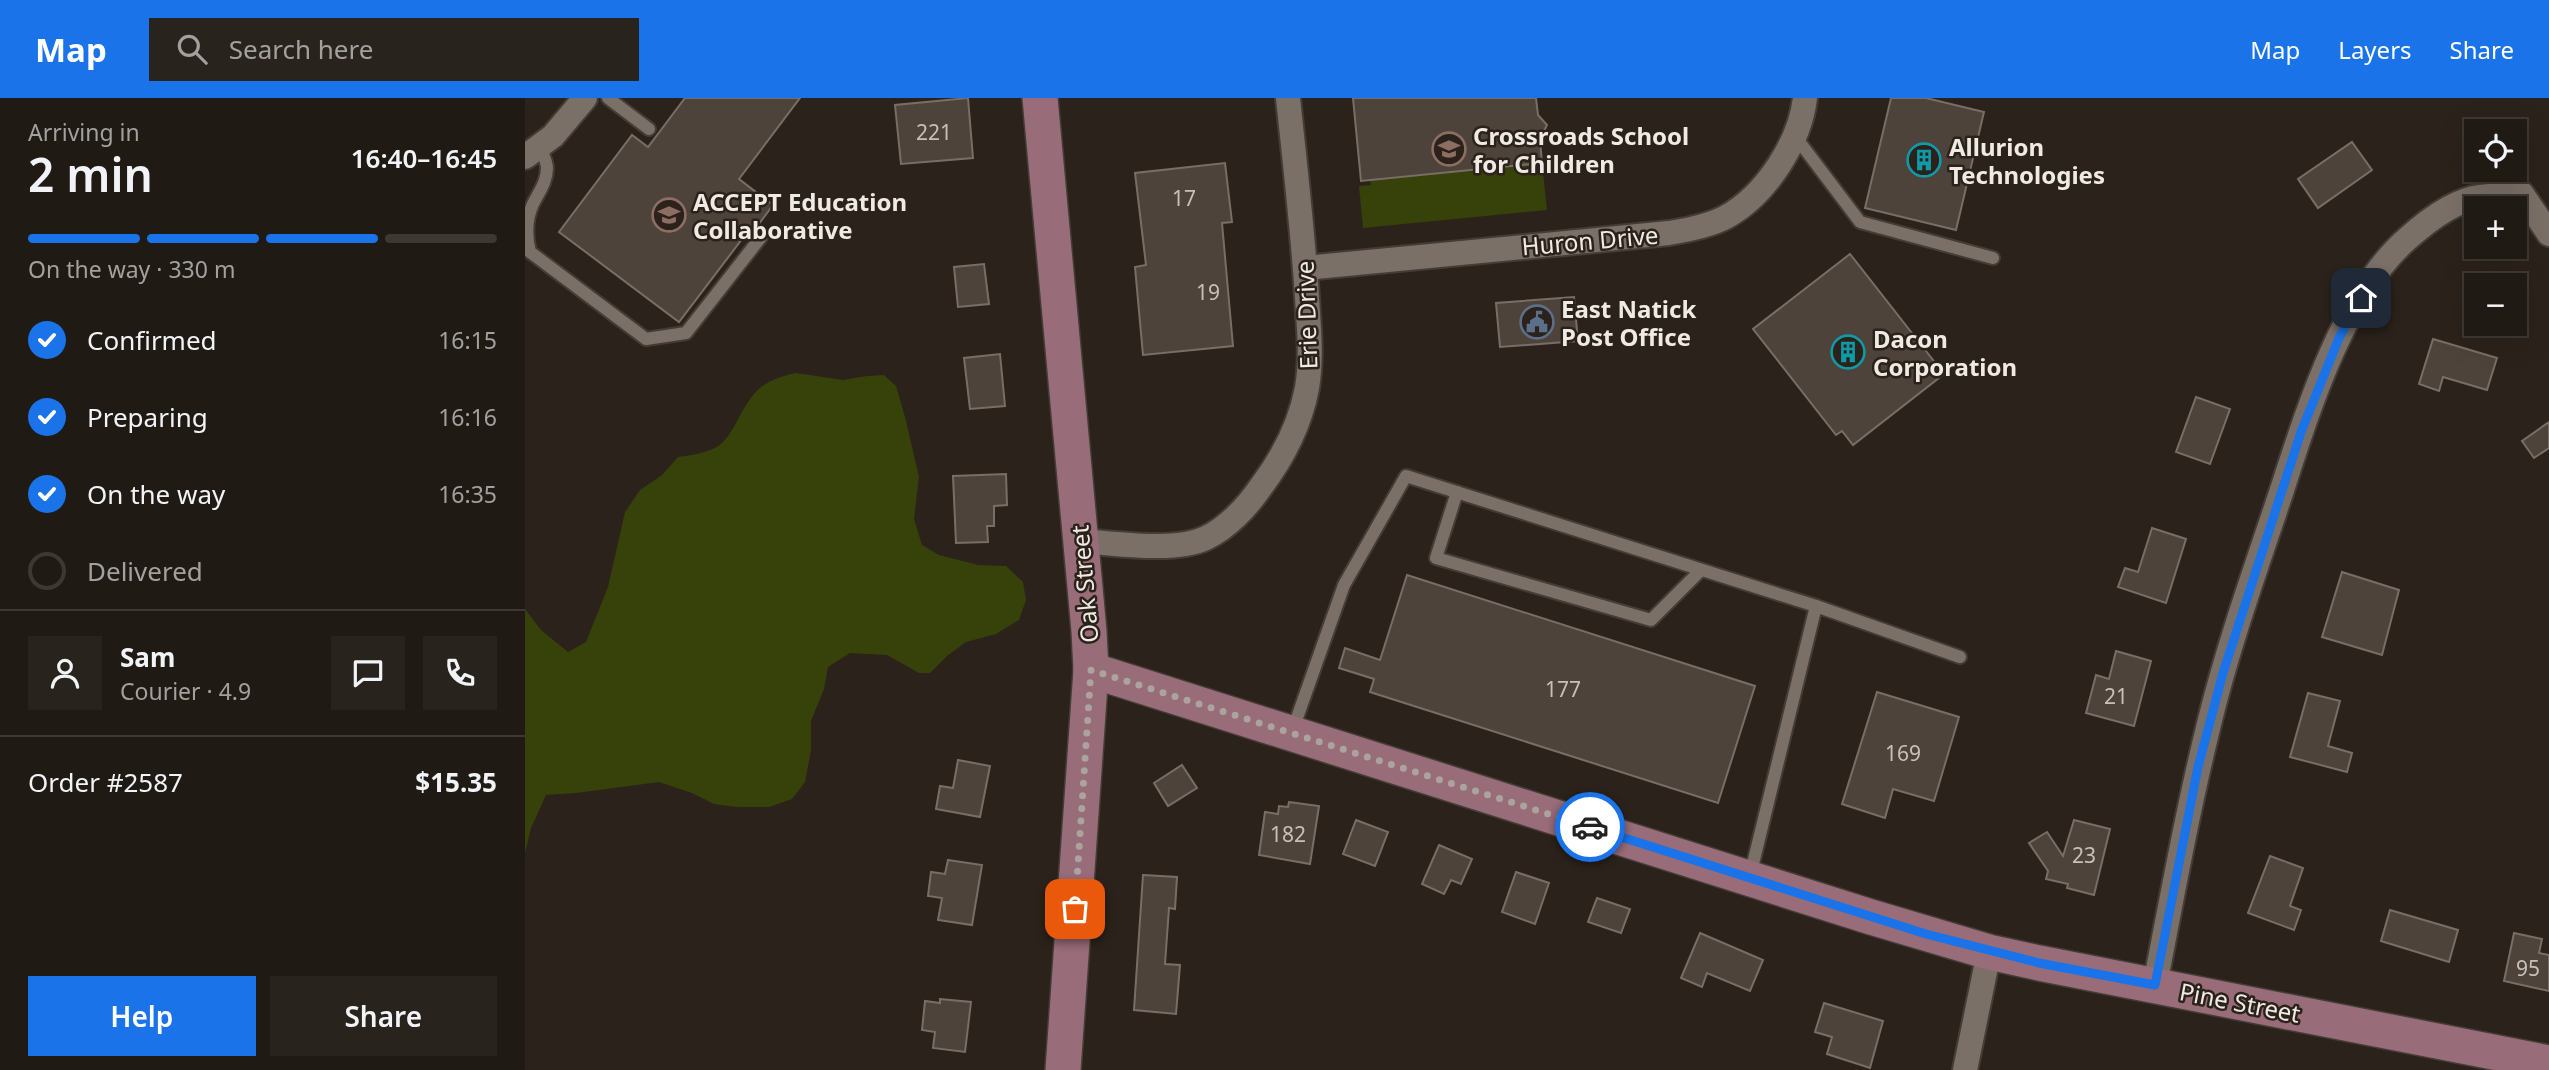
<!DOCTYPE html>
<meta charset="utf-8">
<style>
:root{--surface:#201a14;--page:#28231d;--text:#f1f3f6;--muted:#a2a1a0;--line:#3d3834;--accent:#1a73e8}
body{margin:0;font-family:"Noto Sans",sans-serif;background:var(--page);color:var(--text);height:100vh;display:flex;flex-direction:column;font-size:26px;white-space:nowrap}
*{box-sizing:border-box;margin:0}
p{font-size:23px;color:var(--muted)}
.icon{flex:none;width:38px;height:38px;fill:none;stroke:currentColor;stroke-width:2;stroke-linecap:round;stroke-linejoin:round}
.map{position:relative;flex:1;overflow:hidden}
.details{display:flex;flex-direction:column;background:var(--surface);width:525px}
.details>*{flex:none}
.controls{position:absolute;left:1939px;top:21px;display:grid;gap:14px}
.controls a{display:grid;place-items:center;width:63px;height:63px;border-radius:0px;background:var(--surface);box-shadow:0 7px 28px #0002,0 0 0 2px var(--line);font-size:35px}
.pin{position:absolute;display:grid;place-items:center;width:60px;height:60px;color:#fff;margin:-30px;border-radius:14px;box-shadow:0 4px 10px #0006}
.courier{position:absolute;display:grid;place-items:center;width:70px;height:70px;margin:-35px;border:5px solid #1a73e8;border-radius:50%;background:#fff;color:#222;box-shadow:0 2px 9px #0007}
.head em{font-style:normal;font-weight:600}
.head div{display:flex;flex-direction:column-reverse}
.head{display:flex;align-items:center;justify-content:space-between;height:119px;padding:0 28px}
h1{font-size:46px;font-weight:600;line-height:52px}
.bar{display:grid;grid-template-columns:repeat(4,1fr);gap:10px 7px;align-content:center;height:84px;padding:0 28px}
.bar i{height:9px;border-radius:5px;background:var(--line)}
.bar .selected{background:var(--accent)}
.bar p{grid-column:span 4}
.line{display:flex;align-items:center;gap:18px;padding:0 28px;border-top:2px solid var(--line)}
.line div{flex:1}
.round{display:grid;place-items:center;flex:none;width:74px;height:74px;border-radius:0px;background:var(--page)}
ol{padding:0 28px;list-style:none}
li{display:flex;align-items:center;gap:21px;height:77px}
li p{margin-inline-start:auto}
li .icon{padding:7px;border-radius:50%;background:var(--accent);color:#fff;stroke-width:4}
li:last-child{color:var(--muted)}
li i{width:38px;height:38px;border:4px solid var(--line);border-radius:50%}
.action{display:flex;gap:14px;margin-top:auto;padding:14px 28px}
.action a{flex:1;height:80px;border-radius:0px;background:var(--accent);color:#fff;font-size:28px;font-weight:600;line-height:80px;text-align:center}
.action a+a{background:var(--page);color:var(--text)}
header{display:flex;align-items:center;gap:42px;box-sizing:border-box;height:98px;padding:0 35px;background:var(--accent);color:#fff}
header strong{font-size:33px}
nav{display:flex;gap:38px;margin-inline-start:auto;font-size:24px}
.search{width:490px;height:63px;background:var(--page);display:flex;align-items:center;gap:18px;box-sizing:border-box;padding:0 24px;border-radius:0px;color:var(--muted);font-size:26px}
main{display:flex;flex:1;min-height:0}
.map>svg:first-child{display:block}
.green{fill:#364209}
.building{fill:#4d433b;stroke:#796e66;stroke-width:2}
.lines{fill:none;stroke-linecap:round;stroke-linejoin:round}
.service-casing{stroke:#443c37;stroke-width:16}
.minor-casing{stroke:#443c37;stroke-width:28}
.secondary-casing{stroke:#443c37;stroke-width:38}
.service{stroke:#7b7068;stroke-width:12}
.minor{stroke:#7b7068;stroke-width:24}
.secondary{stroke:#986c78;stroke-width:35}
.done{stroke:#aba49e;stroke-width:7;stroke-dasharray:0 12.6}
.route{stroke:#1a73e8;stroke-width:9}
.labels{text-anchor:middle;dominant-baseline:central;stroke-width:5;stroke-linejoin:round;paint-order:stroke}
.number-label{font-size:21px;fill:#c7c0ba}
.poi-label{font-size:24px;font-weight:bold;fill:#f0eae5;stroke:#2b221b;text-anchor:start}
.street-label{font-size:24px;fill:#f0eae5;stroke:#2b221b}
</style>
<header>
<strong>Map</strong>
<div class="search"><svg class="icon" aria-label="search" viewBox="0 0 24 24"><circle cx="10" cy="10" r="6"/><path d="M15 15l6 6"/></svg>Search here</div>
<nav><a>Map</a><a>Layers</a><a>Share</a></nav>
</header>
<main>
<section class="details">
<div class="head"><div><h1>2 min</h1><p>Arriving in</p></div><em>16:40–16:45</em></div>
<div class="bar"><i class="selected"></i><i class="selected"></i><i class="selected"></i><i></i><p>On the way · 330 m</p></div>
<ol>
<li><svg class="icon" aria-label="check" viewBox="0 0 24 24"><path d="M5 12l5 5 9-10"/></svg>Confirmed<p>16:15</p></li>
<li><svg class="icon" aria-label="check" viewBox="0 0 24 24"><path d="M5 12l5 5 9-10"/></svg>Preparing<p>16:16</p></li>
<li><svg class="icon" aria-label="check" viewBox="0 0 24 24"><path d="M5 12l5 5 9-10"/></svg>On the way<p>16:35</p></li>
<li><i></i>Delivered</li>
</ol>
<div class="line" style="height:126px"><a class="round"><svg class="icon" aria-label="person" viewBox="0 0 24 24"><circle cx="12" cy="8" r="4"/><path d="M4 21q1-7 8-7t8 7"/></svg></a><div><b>Sam</b><p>Courier · 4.9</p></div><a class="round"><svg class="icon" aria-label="chat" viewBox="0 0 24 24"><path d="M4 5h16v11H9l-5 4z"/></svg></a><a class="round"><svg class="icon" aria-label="phone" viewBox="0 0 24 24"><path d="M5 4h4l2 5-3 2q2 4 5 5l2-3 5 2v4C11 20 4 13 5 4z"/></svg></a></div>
<div class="line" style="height:91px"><div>Order #2587</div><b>$15.35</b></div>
<div class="action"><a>Help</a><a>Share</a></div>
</section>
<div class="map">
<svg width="2024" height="972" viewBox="0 0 2024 972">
<rect width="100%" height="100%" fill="#2b221b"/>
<!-- green -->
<g class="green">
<path d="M1017 65 1022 112 838 130 834 88 846 87 845 82Z"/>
<path d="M271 275 318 282 342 278 359 277 371 288 380 319 394 379 389 421 397 447 414 457 453 467 481 468 498 484 501 502 494 522 471 536 441 544 422 558 405 575H394L362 557 325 555 303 569 299 591 286 623V652L280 684 267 701 244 709H212L189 706 167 695 134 684 51 695 21 697 6 730 0 755V511L16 532 43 554 61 544 83 489 100 414 115 392 137 377 153 359C167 357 183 355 195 347 201 342 208 331 211 325 228 293 235 283 271 275Z"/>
</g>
<!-- building -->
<g class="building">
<path d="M160 0H275L214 81 248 107 231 130 227 128 154 224 34 134 107 37 123 49Z"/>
<path d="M443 0 448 60 376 66 370 7Z"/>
<path d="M828 0H1011L1013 17 1022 27 1015 42 1017 65 836 83Z"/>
<path d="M1366 0H1401L1459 14 1431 132 1340 110Z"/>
<path d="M1827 44 1847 72 1793 110 1773 81Z"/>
<path d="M700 65 707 124 697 125 708 248 618 257 610 169 621 167 610 75Z"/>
<path d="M1325 156 1419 276 1328 347 1317 333 1311 337 1228 231Z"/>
<path d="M459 166 464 206 433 209 429 169Z"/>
<path d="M1049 199 1053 243 975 249 971 205Z"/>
<path d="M1908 241 1972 260 1962 292 1918 279 1914 293 1894 286Z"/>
<path d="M475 256 480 308 445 311 439 260Z"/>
<path d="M1671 299 1705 311 1685 366 1651 354Z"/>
<path d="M2024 324V350L2009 360 1997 343Z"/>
<path d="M481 376 482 407 469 408V428H462L463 444 431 445 428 378Z"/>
<path d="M1627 430 1661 441 1641 505 1593 489 1600 470 1613 474Z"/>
<path d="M1817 474 1874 492 1857 557 1797 539Z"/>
<path d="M882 477 1230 588 1193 705 845 594 849 581 814 570 820 550 855 562Z"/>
<path d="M1591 553 1626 563 1609 628 1561 615 1571 577 1584 581Z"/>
<path d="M1352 594 1434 619 1409 703 1368 691 1360 720 1317 706Z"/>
<path d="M1783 595 1815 603 1803 648 1827 655 1822 674 1765 659Z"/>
<path d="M433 662 465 668 455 719 411 711 415 688 428 690Z"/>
<path d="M657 667 672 690 643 708 629 685Z"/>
<path d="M764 704 794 708 785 766 734 757 740 714 753 716 754 708 763 709Z"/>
<path d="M831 722 863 734 850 768 818 756Z"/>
<path d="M1549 722 1585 731 1569 797 1542 790 1543 786 1521 781 1523 773 1504 745 1522 734 1538 758Z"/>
<path d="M914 747 947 761 936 786 926 782 919 796 897 786Z"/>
<path d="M1745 758 1778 770 1765 808 1776 812 1769 832 1723 815Z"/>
<path d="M423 762 457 767 447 827 413 822 417 800 403 798 406 774 420 776Z"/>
<path d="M991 774 1024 785 1010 826 977 814Z"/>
<path d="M618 777 652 779 650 811 644 810 640 866 655 867 651 916 609 912Z"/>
<path d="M1072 800 1105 811 1096 835 1063 824Z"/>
<path d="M1865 812 1933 832 1924 864 1856 843Z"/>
<path d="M1175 835 1238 862 1225 893 1182 875 1177 889 1156 880Z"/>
<path d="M1989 835 2017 841 2014 855 2024 857V893L1979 883Z"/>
<path d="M415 901 446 904 440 954 408 950 410 934 397 932 400 903 415 905Z"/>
<path d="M1299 905 1358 923 1345 970 1302 956 1307 939 1290 934Z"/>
</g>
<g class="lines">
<defs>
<g id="service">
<path d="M83 0 124 31"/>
<path d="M1270 38 1335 124 1468 160"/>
<path d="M15 49C18 56 22 64 22 70 22 84 14 94 8 106 1 121 1 138 5 154L121 241 161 235 236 139"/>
<path d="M932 394 911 460 1126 522 1176 472"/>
<path d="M1291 508 1435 559"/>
<path d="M767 634 819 487 881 378 1291 508 1225 778"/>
</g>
<g id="minor">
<path d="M0 59 28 38 60 0"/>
<path d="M780 170 1144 135C1163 132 1184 128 1201 119 1241 97 1275 44 1280 0"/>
<path d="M554 443C590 445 648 455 681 440 702 430 722 409 735 390 757 361 775 327 782 290 787 260 784 231 782 200 778 134 770 67 763 0"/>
<path d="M1630 887C1647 799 1663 710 1685 622 1704 545 1731 470 1756 395 1782 315 1818 197 1882 141 1901 124 1929 102 1955 99 1969 97 1983 97 1997 96L2024 136"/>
<path d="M1440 972 1464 854"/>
</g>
<g id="secondary">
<path d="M515 0 564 533 566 572 538 972"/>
<path d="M566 572 1346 819 1464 854 1514 865 2024 965"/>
</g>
</defs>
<!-- service casing -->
<use href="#service" class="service-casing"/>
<!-- minor casing -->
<use href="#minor" class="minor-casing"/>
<!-- secondary casing -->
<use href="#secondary" class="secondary-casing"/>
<!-- service -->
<use href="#service" class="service"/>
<!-- minor -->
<use href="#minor" class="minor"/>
<!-- secondary -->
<use href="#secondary" class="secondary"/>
</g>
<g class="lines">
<!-- done -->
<path class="done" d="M550 811 566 572 1065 729"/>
<!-- route -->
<path class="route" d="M1065 729 1401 836 1514 865 1630 887 1673 669 1698 575 1776 334 1814 240 1836 200"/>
</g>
<!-- icons -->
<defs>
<symbol id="school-ring" viewBox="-11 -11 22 22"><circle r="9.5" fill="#2b221b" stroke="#8d6e63" stroke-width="1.5"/><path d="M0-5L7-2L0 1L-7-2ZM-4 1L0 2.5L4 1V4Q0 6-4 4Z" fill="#8d6e63"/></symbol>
<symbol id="building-ring" viewBox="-11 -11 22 22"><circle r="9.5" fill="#2b221b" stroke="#0f9aa8" stroke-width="1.5"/><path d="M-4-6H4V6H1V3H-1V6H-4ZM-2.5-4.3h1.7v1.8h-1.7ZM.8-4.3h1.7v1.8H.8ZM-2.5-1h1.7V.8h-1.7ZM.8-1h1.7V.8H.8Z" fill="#0f9aa8"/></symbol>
<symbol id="civic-ring" viewBox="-11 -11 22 22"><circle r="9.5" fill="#2b221b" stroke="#5c6f8a" stroke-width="1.5"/><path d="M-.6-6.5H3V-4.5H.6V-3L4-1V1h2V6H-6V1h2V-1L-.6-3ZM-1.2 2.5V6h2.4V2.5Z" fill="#5c6f8a"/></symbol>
</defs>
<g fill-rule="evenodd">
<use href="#school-ring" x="905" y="32" width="38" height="38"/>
<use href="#building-ring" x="1380" y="43" width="38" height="38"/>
<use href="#school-ring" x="125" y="98" width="38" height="38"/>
<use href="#civic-ring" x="993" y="205" width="38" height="38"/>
<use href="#building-ring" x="1304" y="235" width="38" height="38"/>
</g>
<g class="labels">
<!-- number labels -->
<g class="number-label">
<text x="409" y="34">221</text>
<text x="659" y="100">17</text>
<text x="683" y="194">19</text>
<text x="1038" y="591">177</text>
<text x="1591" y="598">21</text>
<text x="1378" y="655">169</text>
<text x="763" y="736">182</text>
<text x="1559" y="757">23</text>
<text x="2003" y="870">95</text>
</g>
<!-- poi labels -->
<g class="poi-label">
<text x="948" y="37">Crossroads School<tspan x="948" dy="28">for Children</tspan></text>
<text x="1424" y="48">Allurion<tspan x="1424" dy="28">Technologies</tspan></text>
<text x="168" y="103">ACCEPT Education<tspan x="168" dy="28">Collaborative</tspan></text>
<text x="1036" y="210">East Natick<tspan x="1036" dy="28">Post Office</tspan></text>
<text x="1348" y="240">Dacon<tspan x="1348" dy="28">Corporation</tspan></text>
</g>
<!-- street labels -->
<g class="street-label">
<text transform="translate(1065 142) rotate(-5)">Huron Drive</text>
<text transform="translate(781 217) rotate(-92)">Erie Drive</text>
<text transform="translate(559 486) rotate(-95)">Oak Street</text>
<text transform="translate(1715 904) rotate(11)">Pine Street</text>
</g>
</g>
</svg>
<div class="controls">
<a><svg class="icon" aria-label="locate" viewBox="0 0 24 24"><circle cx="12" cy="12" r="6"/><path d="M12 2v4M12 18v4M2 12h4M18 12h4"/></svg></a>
<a>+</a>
<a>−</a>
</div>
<div class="pin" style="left:550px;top:811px;background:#ea580c"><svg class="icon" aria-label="bag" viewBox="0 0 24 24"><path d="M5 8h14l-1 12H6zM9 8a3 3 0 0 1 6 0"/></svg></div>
<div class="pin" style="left:1836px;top:200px;background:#1f2937"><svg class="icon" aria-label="home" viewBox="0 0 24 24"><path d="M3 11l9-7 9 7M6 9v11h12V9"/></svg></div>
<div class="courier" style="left:1065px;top:729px"><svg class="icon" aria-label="car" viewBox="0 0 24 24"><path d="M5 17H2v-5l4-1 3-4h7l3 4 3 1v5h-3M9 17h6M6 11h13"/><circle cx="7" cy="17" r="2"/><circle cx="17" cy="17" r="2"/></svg></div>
</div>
</main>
